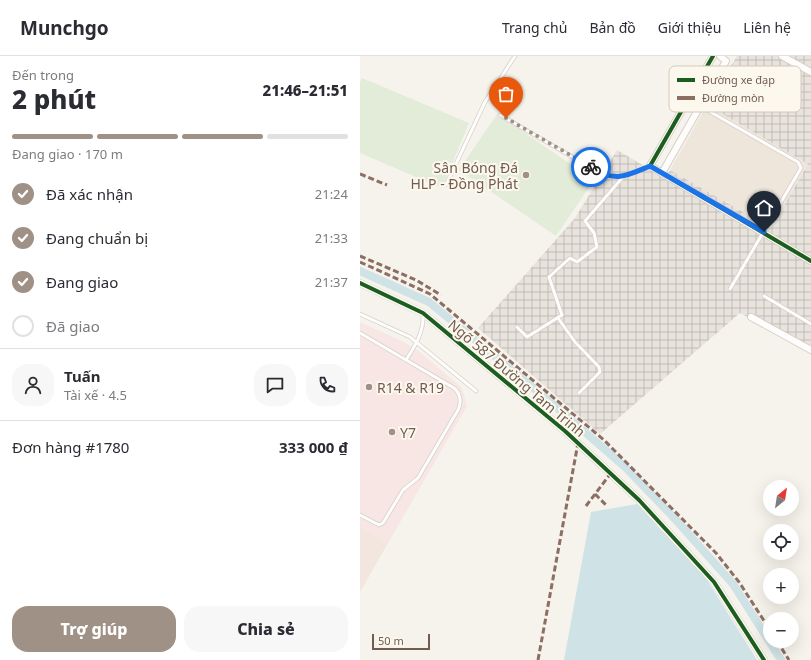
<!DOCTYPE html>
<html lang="vi">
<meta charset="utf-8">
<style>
:root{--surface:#fff;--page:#f7f7f7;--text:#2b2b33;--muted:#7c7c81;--line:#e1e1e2;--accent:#a09186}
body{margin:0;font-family:"Noto Sans",sans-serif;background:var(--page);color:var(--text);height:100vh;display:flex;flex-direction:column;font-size:15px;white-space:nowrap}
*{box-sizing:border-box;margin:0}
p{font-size:13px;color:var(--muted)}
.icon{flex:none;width:22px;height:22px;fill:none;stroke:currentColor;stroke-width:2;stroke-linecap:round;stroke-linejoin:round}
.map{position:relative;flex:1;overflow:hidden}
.drawer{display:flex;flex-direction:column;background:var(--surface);width:360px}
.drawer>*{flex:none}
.needle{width:26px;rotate:30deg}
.fabs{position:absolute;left:403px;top:424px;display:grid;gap:8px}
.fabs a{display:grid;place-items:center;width:36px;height:36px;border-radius:50%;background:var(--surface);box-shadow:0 4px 16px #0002;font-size:20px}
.scale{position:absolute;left:12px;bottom:10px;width:58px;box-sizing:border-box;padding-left:4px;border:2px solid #715c4f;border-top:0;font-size:11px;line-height:14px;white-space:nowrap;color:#715c4f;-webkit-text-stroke:3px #fdf8ee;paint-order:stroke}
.pin{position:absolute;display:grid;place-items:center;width:34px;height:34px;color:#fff;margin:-41px -17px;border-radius:50% 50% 50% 0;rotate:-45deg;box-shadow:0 0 4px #0007}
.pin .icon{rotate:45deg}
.courier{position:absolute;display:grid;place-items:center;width:40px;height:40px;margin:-20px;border:3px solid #1a73e8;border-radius:50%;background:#fff;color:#222;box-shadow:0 1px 5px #0007}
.head em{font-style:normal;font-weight:800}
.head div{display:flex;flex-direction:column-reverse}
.head{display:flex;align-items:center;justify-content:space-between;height:68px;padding:0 12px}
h1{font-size:26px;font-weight:800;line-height:30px}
.bar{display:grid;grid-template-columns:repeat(4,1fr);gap:6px 4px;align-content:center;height:48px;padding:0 12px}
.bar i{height:5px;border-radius:3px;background:var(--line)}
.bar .selected{background:var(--accent)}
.bar p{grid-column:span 4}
.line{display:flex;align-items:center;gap:10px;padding:0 12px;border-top:1px solid var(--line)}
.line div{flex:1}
.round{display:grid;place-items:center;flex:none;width:42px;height:42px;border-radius:16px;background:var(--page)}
ol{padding:0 12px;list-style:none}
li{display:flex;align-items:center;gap:12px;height:44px}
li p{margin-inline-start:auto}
li .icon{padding:4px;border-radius:50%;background:var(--accent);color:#fff;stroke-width:4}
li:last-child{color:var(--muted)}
li i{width:22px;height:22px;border:2px solid var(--line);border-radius:50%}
.button{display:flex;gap:8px;margin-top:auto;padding:8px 12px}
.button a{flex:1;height:46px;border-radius:16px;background:var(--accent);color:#fff;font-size:16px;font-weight:800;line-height:46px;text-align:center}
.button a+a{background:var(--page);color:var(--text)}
header{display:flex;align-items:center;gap:24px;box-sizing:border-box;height:56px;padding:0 20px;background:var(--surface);border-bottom:1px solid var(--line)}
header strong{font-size:19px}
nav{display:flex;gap:22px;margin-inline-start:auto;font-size:14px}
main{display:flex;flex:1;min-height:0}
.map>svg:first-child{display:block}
.residential{fill:#eee6da}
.commercial{fill:#f3e6de}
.industrial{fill:url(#industrial-grid)}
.medical{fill:#f7e6e4}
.park{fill:#e3ecd8}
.water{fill:#cfe2e5}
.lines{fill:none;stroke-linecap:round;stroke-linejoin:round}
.canal{stroke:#cfe2e5;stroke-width:8}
.service-casing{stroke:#d5d0ca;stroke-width:4.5}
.minor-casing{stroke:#d5d0ca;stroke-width:8}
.tertiary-casing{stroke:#d5d0ca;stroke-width:8}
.service{stroke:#fefdfc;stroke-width:3}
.minor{stroke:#fefdfc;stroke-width:6}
.tertiary{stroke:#fefdfc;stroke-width:7}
.quiet{stroke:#8d6e63;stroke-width:3;stroke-dasharray:6 3;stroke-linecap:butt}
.cycleway-casing{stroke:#fdf8ee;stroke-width:6}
.cycleway{stroke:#1b5e20;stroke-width:4}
.done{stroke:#a09186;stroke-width:4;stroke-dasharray:0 7.2}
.route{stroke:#1a73e8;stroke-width:5}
.poi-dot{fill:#a09186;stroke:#fdf8ee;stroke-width:1.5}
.labels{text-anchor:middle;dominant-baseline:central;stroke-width:4;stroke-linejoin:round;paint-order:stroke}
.poi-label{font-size:14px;fill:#715c4f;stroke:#fdf8ee;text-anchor:start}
.street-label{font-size:14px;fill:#715c4f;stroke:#fdf8ee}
.key{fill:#fdf8ee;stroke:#d3c9be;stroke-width:1}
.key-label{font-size:11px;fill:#715c4f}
</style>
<header>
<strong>Munchgo</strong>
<nav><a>Trang chủ</a><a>Bản đồ</a><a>Giới thiệu</a><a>Liên hệ</a></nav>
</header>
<main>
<section class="drawer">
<div class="head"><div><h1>2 phút</h1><p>Đến trong</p></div><em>21:46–21:51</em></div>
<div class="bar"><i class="selected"></i><i class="selected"></i><i class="selected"></i><i></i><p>Đang giao · 170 m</p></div>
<ol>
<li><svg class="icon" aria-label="check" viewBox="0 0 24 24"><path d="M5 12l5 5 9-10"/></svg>Đã xác nhận<p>21:24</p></li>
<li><svg class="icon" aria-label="check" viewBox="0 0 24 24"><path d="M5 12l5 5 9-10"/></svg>Đang chuẩn bị<p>21:33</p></li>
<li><svg class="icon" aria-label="check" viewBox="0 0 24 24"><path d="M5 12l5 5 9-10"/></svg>Đang giao<p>21:37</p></li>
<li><i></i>Đã giao</li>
</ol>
<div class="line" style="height:72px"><a class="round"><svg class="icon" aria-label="person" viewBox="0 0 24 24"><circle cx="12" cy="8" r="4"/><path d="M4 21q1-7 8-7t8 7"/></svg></a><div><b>Tuấn</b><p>Tài xế · 4.5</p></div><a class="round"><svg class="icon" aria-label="chat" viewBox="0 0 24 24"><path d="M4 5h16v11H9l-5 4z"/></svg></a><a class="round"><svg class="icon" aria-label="phone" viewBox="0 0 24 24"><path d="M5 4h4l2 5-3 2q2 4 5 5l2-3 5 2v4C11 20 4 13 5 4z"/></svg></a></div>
<div class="line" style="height:52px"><div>Đơn hàng #1780</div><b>333 000 ₫</b></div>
<div class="button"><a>Trợ giúp</a><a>Chia sẻ</a></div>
</section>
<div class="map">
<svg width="451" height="604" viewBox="0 0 451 604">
<defs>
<pattern id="industrial-grid" width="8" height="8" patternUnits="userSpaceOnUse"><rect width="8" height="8" fill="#e8e3dd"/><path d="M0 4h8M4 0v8" fill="none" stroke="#c0bbb6"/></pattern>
</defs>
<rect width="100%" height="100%" fill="#f6f3ec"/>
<!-- residential -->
<path class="residential" d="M347 49 448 108 411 172 310 114Z"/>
<!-- commercial -->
<path class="commercial" d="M0 471 28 487 0 536Z"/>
<!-- industrial -->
<path class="industrial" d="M377 0H451V296L380 257 240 378 118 272 215 162 257 94 305 122 310 114 411 172 448 108 347 49Z"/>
<!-- medical -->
<path class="medical" d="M0 266 44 286 61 297 102 332 107 350 28 487 0 471Z"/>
<!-- park -->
<g class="park">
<path d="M2 22 109 67 82 132 0 97V26Z"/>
<path d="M137 58 234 124 196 180 99 114Z"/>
</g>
<!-- water -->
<path class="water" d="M277 448 347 524 397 604H204L231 456Z"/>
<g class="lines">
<!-- canal -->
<path class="canal" d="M0 215 69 246 194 349 266 412 316 464 373 528 421 604"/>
<defs>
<g id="service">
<path d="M340 50 438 106 441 112 370 233"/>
<path d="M140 59 240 117 263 121 290 110"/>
<path d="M86 129 125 46 155 0"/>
<path d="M404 240 451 268"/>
<path d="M0 258 50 281 116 335"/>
<path d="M198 262 215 286 239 311 240 316 219 337"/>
<path d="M157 271 167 281 202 259 189 221 210 202 217 206 237 191 234 177 225 165 263 121"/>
<path d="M0 277 94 332C100 337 102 346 98 354L58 422 43 434 23 467 19 469 0 459"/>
<path d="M46 304C55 290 64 276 63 259"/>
</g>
<g id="minor">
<path d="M353 0 290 110 451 205"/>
<path d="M422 0 451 16"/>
<path d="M302 117 366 5 360 0"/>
<path d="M391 261 451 294"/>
</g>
<path id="tertiary" d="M0 227 63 257 205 375 279 444 354 526 404 604"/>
</defs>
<!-- service casing -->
<use href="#service" class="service-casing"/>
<!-- minor casing -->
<use href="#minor" class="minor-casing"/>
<!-- tertiary casing -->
<use href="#tertiary" class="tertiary-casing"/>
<!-- service -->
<use href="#service" class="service"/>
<!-- minor -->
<use href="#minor" class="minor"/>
<!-- tertiary -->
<use href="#tertiary" class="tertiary"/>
<!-- quiet -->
<g class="quiet">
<path d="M0 118 27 129"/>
<path d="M0 200 56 224 81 239"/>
<path d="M0 206 70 238 244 384 356 497 379 526 410 574"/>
<path d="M235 438 246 449"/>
<path d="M226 450 251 417"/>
<path d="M417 585 429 604"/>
<path d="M178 604 218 387"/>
</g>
<defs>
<g id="cycleway">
<path d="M353 0 290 110 451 205"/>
<path d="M0 227 63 257 205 375 279 444 354 526 404 604"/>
</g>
</defs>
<!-- cycleway casing -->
<use href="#cycleway" class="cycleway-casing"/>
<!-- cycleway -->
<use href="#cycleway" class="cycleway"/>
</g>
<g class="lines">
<!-- done -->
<path class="done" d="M146 62 231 111"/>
<!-- route -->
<path class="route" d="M231 111C255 127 266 120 290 110L404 176"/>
</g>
<!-- markers -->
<g class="poi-dot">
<circle cx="166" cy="119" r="4"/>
<circle cx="9" cy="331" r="4"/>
<circle cx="32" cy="376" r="4"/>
</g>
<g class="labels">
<!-- poi labels -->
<g class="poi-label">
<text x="158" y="111" text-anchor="end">Sân Bóng Đá<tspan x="158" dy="16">HLP - Đồng Phát</tspan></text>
<text x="17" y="331">R14 &amp; R19</text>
<text x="40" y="376">Y7</text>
</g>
<!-- street labels -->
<g class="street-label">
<text transform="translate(157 322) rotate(40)">Ngõ 587 Đường Tam Trinh</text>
</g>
</g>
<!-- legend -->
<rect x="309" y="10" width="132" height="46" rx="6" class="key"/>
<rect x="317" y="22" width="18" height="4" fill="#1b5e20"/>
<rect x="317" y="40" width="18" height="4" fill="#8d6e63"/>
<g class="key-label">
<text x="342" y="28">Đường xe đạp</text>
<text x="342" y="46">Đường mòn</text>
</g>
</svg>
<div class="fabs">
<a><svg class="needle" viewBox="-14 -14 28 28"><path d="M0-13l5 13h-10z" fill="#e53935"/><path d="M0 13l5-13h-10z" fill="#7c7c81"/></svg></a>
<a><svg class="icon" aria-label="locate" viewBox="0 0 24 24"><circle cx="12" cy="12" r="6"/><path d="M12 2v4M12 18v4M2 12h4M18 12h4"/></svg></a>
<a>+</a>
<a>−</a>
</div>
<div class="scale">50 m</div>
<div class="pin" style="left:146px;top:62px;background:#ea580c"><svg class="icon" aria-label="bag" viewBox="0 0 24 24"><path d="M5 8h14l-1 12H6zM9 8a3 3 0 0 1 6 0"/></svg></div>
<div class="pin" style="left:404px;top:176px;background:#1f2937"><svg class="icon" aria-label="home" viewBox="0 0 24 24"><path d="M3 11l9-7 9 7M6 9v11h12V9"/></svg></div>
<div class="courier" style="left:231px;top:111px"><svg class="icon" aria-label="bike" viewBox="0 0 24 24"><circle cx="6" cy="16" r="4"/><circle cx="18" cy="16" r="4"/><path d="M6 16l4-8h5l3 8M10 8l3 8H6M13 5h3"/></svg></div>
</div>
</main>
